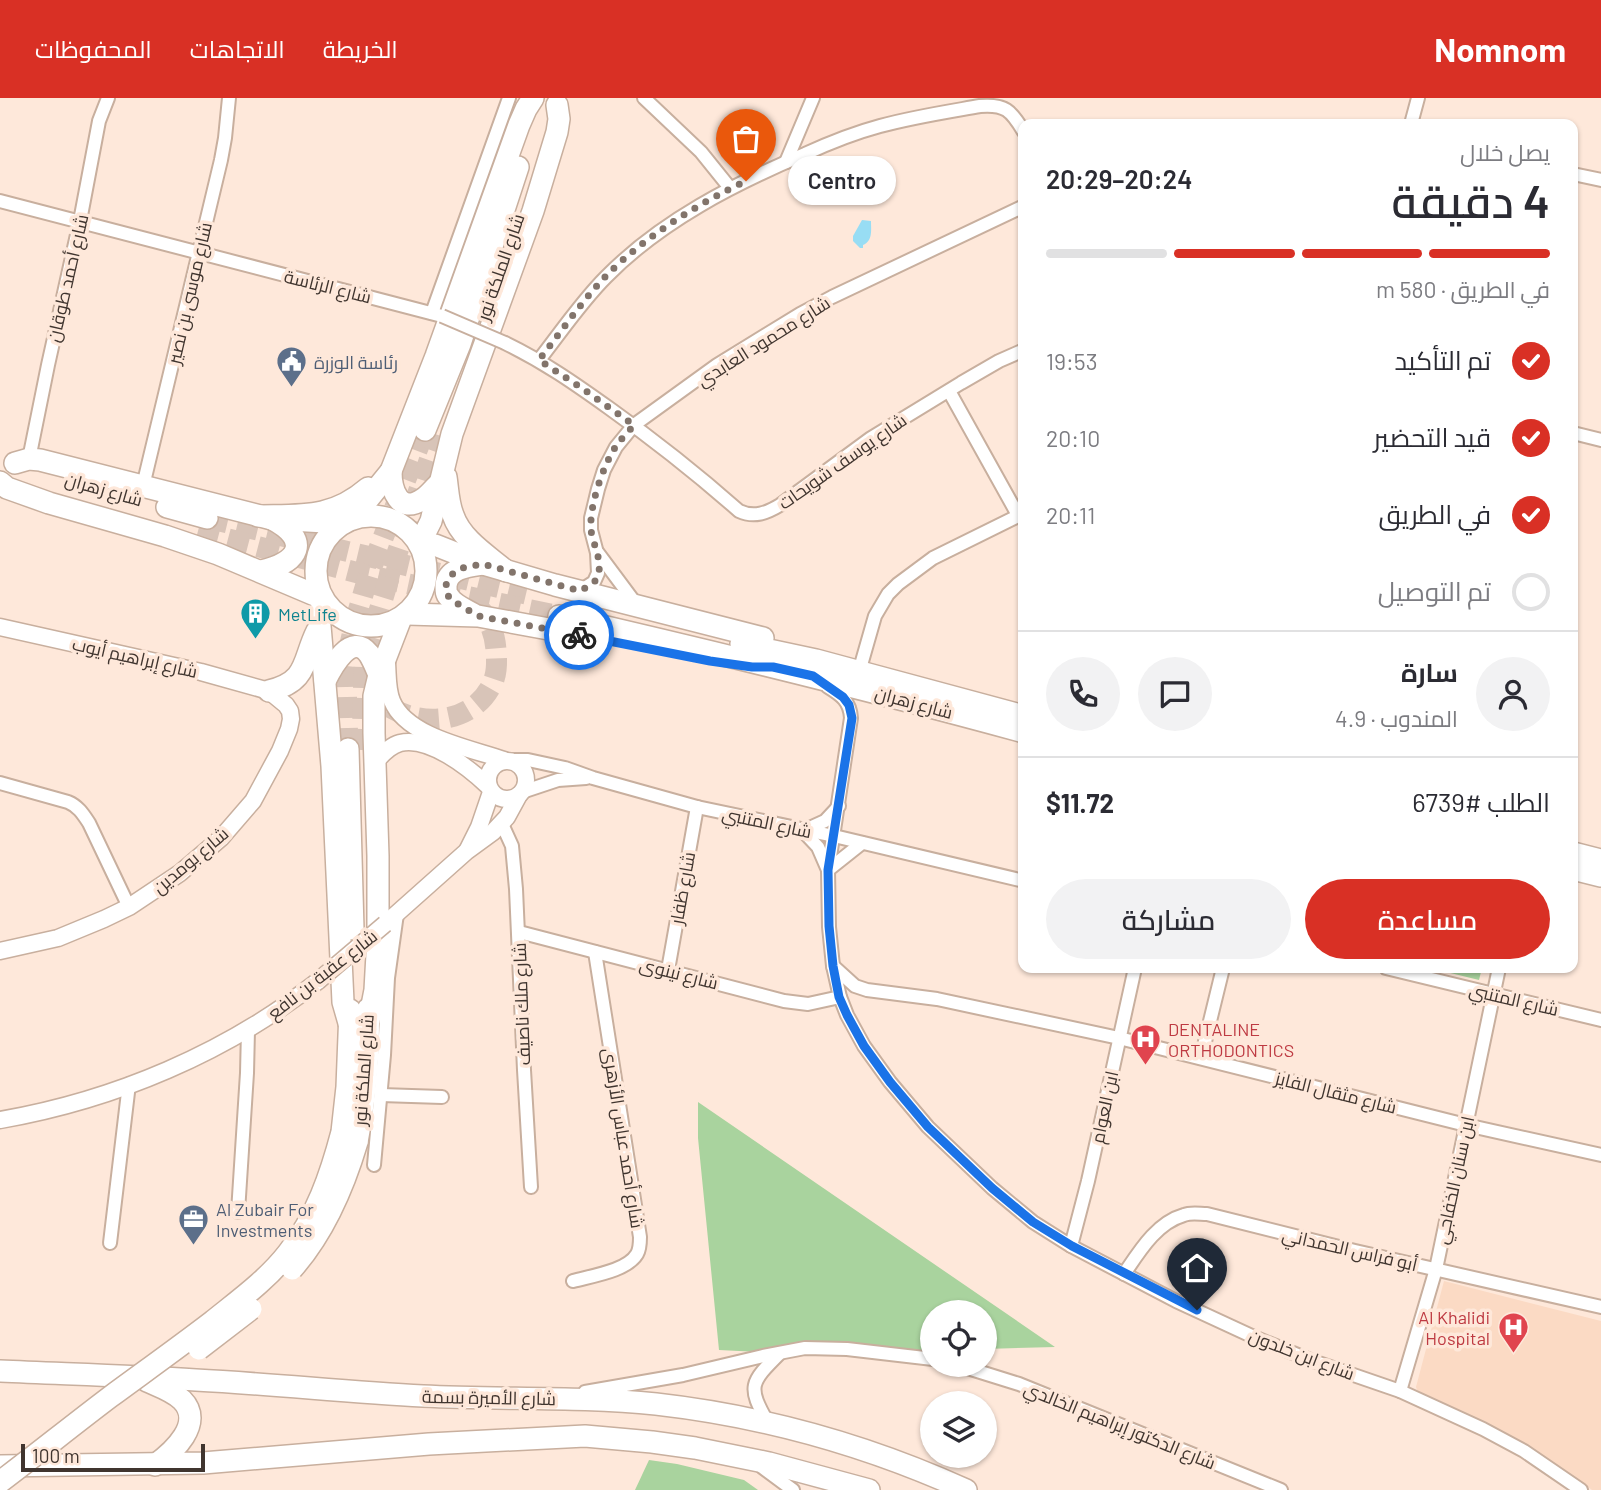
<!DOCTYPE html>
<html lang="ar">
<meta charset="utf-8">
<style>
:root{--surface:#fff;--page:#f2f2f3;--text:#2b2b33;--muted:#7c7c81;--line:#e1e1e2;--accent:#d93025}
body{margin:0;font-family:Barlow,Cairo,sans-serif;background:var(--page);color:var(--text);direction:rtl;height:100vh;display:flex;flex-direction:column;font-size:26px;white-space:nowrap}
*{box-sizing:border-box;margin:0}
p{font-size:23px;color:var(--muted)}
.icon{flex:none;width:38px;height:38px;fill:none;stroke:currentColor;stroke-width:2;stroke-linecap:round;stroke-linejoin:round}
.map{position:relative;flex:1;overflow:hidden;direction:ltr}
.panel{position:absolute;left:1018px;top:21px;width:560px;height:854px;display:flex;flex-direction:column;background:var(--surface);border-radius:14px;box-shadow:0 2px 5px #0004;direction:rtl}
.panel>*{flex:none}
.buttons{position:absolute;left:920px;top:1202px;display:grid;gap:14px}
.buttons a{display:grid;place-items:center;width:77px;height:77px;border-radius:50%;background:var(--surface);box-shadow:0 2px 5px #0004;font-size:35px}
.scale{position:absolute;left:21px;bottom:18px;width:184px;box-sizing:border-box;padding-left:7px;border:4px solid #40352f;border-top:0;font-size:19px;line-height:24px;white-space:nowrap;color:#40352f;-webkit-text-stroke:5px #fee8da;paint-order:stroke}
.pin{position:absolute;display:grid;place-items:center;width:60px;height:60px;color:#fff;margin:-72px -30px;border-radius:50% 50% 50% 0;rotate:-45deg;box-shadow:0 0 7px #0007}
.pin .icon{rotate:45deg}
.courier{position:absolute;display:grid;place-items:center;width:70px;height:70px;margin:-35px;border:5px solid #1a73e8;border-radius:50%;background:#fff;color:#222;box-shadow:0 2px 9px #0007}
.bubble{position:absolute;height:49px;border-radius:24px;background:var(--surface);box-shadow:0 2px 5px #0004;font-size:23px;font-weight:600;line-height:49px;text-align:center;direction:rtl}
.overview em{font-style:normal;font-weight:600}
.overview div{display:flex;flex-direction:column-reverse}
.overview{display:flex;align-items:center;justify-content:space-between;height:119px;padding:0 28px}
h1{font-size:46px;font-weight:600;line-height:52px}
.bar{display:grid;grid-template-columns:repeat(4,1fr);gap:10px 7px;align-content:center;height:84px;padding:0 28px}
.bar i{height:9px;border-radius:5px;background:var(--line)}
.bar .selected{background:var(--accent)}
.bar p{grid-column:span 4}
.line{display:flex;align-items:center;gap:18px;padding:0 28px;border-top:2px solid var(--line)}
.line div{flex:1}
.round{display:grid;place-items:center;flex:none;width:74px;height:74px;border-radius:37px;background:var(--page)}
ol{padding:0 28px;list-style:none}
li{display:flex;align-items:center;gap:21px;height:77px}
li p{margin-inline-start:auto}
li .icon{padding:7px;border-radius:50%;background:var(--accent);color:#fff;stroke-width:4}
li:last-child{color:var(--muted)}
li i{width:38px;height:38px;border:4px solid var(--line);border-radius:50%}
.button{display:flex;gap:14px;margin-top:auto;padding:14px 28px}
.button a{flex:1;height:80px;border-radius:42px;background:var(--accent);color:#fff;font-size:28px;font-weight:600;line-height:80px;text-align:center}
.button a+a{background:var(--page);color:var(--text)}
header{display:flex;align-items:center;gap:42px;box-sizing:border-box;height:98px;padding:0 35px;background:var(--accent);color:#fff}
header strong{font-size:33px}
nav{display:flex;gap:38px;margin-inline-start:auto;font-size:24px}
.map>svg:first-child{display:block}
.built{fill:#fbdac4}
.green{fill:#a9d39e}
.water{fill:#98ddf4}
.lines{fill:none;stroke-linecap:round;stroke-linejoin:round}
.primary-tunnel{stroke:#d8c4b8;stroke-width:21;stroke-dasharray:21 10;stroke-linecap:butt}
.trunk-tunnel{stroke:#d8c4b8;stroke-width:21;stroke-dasharray:21 10;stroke-linecap:butt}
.minor-casing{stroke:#c8af9e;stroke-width:16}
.tertiary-casing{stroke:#c8af9e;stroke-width:19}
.primary-casing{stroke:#c8af9e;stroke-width:24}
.trunk-casing{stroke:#c8af9e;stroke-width:24}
.minor{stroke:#fff;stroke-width:12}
.tertiary{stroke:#fff;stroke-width:16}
.primary{stroke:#fff;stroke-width:21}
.trunk{stroke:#fff;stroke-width:21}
.minor-bridge-casing{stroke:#c8af9e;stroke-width:16;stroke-linecap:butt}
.tertiary-bridge-casing{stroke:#c8af9e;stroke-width:19;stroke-linecap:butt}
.trunk-bridge-casing{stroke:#c8af9e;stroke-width:24;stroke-linecap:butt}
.minor-bridge{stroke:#fff;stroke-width:12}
.tertiary-bridge{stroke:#fff;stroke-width:16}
.trunk-bridge{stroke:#fff;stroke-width:21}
.done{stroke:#82746b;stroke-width:7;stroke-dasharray:0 12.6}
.route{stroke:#1a73e8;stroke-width:9}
.labels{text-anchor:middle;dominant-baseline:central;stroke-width:7;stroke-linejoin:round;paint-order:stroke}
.street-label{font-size:18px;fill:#40352f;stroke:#fee8da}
.service-label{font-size:18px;fill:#4e5e75;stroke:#fee8da;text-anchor:start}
.culture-label{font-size:18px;fill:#0d838f;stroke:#fee8da;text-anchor:start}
.health-label{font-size:18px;fill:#be3a42;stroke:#fee8da;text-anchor:start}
</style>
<header>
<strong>Nomnom</strong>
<nav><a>الخريطة</a><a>الاتجاهات</a><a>المحفوظات</a></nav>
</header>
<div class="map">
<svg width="1601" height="1392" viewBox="0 0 1601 1392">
<rect width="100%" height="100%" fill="#fee8da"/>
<!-- built -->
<path class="built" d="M1444 1183 1601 1223V1392H1592L1579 1382 1417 1292 1416 1289Z"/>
<!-- green -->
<g class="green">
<path d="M1430 870H1482L1479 882Z"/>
<path d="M698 1004 1055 1249 985 1251V1214H933V1252L798 1256 719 1252 698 1040Z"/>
<path d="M649 1362 677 1366 744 1382 758 1392H635Z"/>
</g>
<!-- water -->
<path class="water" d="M862 122 871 123C871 132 873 143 863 147V150H860L853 143V138Z"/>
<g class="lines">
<!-- primary-tunnel -->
<g class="primary-tunnel">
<path d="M207 420 526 496"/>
<path d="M198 433 366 477 559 518"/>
</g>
<!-- trunk-tunnel -->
<g class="trunk-tunnel">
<path d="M389 609C424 630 475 625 493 584 497 575 497 563 496 552 495 536 489 520 477 508"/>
<path d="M348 651 346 583 350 546 355 524 369 476 425 332"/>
<path d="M362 652 364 569 369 546 393 467 438 337"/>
</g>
<defs>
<g id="minor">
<path d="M644 0 701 54 730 90"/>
<path d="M1411 26 1418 0"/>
<path d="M786 64 813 0"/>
<path d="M1573 76 1601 82"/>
<path d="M0 103 442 218"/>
<path d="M432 215 509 0"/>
<path d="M505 245C544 264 574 285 609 310 654 342 697 376 739 413 754 420 767 415 780 407L871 340 961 285 999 263 1024 252"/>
<path d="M539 262C561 234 581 204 606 179 661 123 734 86 805 56 829 45 854 35 880 28 913 19 946 14 980 8 1005 6 1011 12 1024 34"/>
<path d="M949 293 1018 417"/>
<path d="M1573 335 1601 342"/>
<path d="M29 361 48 267 80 123 99 23 108 0"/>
<path d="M143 388 221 62 225 40 229 0"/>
<path d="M598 455 636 506"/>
<path d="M580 493 594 484 598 475 597 455 591 432V420L598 391 604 372 616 349 634 327 717 267 800 216 832 199 1024 108"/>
<path d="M859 574 875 518 888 496 898 486 933 460 1024 415"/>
<path d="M828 589C841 597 850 603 851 620L828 772 829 829 833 868 840 899 847 917 864 948 890 984 928 1029 992 1090 1033 1124 1071 1148 1176 1203 1256 1240 1310 1262 1400 1293 1483 1331 1524 1353 1581 1392"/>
<path d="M510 662H528L565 670 593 680 697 709 834 738 1024 783"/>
<path d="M0 685 68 704C78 708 83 716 89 725L129 809"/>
<path d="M522 694 558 682 586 680"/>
<path d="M839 708 825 723 803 733 818 749 828 772 862 745"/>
<path d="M502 726 512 748 516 791 524 972 531 1089"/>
<path d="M519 834 784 903 808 906 840 899"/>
<path d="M833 868 855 888 867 892 937 901 1119 940 1466 1027 1601 1057"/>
<path d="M1386 870 1601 922"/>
<path d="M668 872 697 709"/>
<path d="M1201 960 1223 870"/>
<path d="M381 997 442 999"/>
<path d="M374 1067 384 957 388 880 397 816"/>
<path d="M238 1114 247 975 248 932"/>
<path d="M110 1145 129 986"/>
<path d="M1071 1148 1088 1083 1135 870"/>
<path d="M1124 1176C1139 1154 1156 1125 1184 1117 1191 1114 1200 1116 1207 1116L1355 1153 1601 1209"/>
<path d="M573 1183C591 1178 627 1173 637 1156 640 1151 640 1144 640 1139L595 854"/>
<path d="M958 1267 1019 1286 1281 1392"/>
<path d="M1400 1293 1436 1171 1499 870"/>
<path d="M585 1294 683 1277 763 1258 805 1250 847 1251 933 1261"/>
<path d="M768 1325C747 1288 750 1285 780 1255"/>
<path d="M762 1369 793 1392"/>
</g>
<g id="tertiary">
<path d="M0 529 201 574 269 593 286 607 290 613 291 621 289 631 280 653 253 703 221 740 180 775 129 809 104 821 58 840 0 853"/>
<path d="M387 565C388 578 387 591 392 603 407 639 470 650 504 662"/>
<circle cx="507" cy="682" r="19"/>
<path d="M374 666C381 657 389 648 400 645 429 638 469 670 488 688"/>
<path d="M468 751 479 729 491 694"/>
<path d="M385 826 467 753 493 734 507 719 519 697"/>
<path d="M0 1022C115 1002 226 955 318 883"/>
</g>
<g id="primary">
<path d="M15 365 29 361 40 362 272 421 343 425"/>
<path d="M0 384 7 390 49 405 165 438 218 456 322 500"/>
<path d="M167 409 207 420"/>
<path d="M420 447H435L483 466 555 487 763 540"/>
<path d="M261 473C299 465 312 442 272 421"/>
<path d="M407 516 478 518 581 537"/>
<path d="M473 516C465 511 454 507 449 499 446 496 446 493 446 488 447 470 469 468 483 466"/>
<path d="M559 518C715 554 870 592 1024 634"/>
<path d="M741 546 816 562 1024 618"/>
<path d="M1573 755 1601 762"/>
<path d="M1573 771 1601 778"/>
<path d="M0 1273C65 1276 131 1278 196 1282 272 1286 347 1294 423 1298 500 1302 578 1298 656 1306 762 1318 869 1348 966 1392"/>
<path d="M147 1283C158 1288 173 1293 182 1302 205 1325 173 1354 155 1367"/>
<path d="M0 1368 203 1365 429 1346 585 1338 652 1344 695 1350 769 1365 869 1392"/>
</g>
<g id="trunk">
<path d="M425 332 460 246 518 69"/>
<path d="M391 373C391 392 399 417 423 401 429 397 434 390 440 385"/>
<path d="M446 379C448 392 448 405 453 417 461 441 487 457 506 473"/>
<circle cx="371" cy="473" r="55"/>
<path d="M258 418C302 417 332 421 368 390"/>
<path d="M352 421 391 373 436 258 519 27 526 11 533 0"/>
<path d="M418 443 425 435 431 423 452 336 533 113 557 34 559 21 557 7"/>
<path d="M323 503 319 522 320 528 332 668 343 904 349 925"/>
<path d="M325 583C332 569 351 533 369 556 373 562 376 570 379 577"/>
<path d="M269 593C309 583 302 563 317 533"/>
<path d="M348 651 353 831"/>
<path d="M369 923 375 892 378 838V758L374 635V598L379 577 401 520"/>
<path d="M342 1034 347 989 350 912"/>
<path d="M357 1044C365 1001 370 955 368 911"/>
</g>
</defs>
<!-- minor casing -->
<use href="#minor" class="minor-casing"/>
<!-- tertiary casing -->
<use href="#tertiary" class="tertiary-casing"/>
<!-- primary casing -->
<use href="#primary" class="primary-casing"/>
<!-- trunk casing -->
<use href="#trunk" class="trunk-casing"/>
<!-- minor -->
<use href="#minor" class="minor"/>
<!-- tertiary -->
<use href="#tertiary" class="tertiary"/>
<!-- primary -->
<use href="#primary" class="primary"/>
<!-- trunk -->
<use href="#trunk" class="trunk"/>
<defs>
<path id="minor-bridge" d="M442 218 505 245"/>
<path id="tertiary-bridge" d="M318 883 385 826"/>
<g id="trunk-bridge">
<path d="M292 1171C324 1135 343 1091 357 1044"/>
<path d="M199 1251 251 1211"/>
<path d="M0 1384C37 1356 73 1327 110 1299 144 1274 179 1249 213 1223 239 1202 267 1182 288 1155 316 1120 331 1076 342 1034"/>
</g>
</defs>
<!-- minor-bridge casing -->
<use href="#minor-bridge" class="minor-bridge-casing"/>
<!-- tertiary-bridge casing -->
<use href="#tertiary-bridge" class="tertiary-bridge-casing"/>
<!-- trunk-bridge casing -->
<use href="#trunk-bridge" class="trunk-bridge-casing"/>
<!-- minor-bridge -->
<use href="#minor-bridge" class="minor-bridge"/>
<!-- tertiary-bridge -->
<use href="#tertiary-bridge" class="tertiary-bridge"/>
<!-- trunk-bridge -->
<use href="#trunk-bridge" class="trunk-bridge"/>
</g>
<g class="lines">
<!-- done -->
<path class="done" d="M579 537 478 518 450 501 446 494V487L450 478 455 474 462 470 483 466 580 493C585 490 594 486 597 480 604 465 593 447 591 432 589 408 603 368 616 348 621 341 628 334 634 327L583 291 539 262C560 235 580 206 603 181 641 141 697 106 746 83"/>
<!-- route -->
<path class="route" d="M579 537 710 563 752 569H773L813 578 843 599 849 607 852 620 828 772 829 828 833 868 839 899 847 917 864 948 890 984 928 1029 992 1090 1033 1124 1072 1148 1197 1212"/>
</g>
<!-- icons -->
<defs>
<symbol id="civic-pin" viewBox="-11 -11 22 30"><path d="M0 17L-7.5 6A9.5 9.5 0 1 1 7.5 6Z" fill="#5c6f8a" stroke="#fee8da"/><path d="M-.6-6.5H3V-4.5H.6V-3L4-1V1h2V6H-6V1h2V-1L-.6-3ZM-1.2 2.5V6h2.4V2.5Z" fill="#fff"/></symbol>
<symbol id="building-pin" viewBox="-11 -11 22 30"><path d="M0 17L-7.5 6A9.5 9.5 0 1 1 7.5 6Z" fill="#0f9aa8" stroke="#fee8da"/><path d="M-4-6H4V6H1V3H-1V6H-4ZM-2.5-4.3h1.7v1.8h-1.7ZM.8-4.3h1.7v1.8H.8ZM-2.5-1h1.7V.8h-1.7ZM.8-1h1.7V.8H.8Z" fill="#fff"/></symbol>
<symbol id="hospital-pin" viewBox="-11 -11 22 30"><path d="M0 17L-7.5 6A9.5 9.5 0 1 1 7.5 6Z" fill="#e0444e" stroke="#fee8da"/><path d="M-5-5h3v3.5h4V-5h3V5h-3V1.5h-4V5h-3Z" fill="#fff"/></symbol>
<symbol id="office-pin" viewBox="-11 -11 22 30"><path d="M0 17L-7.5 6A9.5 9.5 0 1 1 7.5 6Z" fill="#5c6f8a" stroke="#fee8da"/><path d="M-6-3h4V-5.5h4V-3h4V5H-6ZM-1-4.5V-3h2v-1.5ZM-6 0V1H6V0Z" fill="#fff"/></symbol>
</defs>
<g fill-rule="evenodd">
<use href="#civic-pin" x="274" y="246" width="35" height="47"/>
<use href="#building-pin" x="238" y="498" width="35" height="47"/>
<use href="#hospital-pin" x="1128" y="924" width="35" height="47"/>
<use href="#office-pin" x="176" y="1104" width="35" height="47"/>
<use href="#hospital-pin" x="1496" y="1212" width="35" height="47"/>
</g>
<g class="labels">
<!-- street labels -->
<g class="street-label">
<text transform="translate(500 169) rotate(-71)">شارع الملكة نور</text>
<text transform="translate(67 180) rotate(-77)">شارع أحمد طوقان</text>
<text transform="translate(328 188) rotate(14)">شارع الرئاسة</text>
<text transform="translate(189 195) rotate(-77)">شارع موسى بن نصير</text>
<text transform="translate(763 243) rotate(-32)">شارع محمود العابدي</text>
<text transform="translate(842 363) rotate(-35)">شارع يوسف شويحات</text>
<text transform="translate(104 391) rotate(16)">شارع زهران</text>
<text transform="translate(135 559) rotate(13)">شارع إبراهيم أيوب</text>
<text transform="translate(914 604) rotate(15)">شارع زهران</text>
<text transform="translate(767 724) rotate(12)">شارع المتنبي</text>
<text transform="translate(190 762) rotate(-40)">شارع بومدين</text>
<text transform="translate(682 790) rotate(-80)">شارع ظفار</text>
<text transform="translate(679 875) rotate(14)">شارع نينوى</text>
<text transform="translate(322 876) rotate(-38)">شارع عقبة بن نافع</text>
<text transform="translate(1514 901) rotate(13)">شارع المتنبي</text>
<text transform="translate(521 906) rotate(-92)">شارع ملك ناصيف</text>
<text transform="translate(363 972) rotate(-86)">شارع الملكة نور</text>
<text transform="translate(1336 994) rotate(14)">شارع مثقال الفايز</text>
<text transform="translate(1104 1009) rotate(-78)">ابن العوام</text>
<text transform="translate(624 1040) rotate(81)">شارع أحمد عباس الأزهرى</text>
<text transform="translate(1454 1082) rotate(-78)">ابن سنان الخفاجي</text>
<text transform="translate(1350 1151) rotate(13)">أبو فراس الحمداني</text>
<text transform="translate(1302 1256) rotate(21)">شارع ابن خلدون</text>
<text transform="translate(489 1299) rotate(1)">شارع الأميرة بسمة</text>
<text transform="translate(1120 1327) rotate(22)">شارع الدكتور إبراهيم الخالدي</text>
</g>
<!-- service labels -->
<g class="service-label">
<text x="314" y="264">رئاسة الوزرة</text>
<text x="216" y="1111">Al Zubair For<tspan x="216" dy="21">Investments</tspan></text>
</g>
<!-- culture labels -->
<g class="culture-label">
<text x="278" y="516">MetLife</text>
</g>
<!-- health labels -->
<g class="health-label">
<text x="1168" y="931">DENTALINE<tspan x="1168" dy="21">ORTHODONTICS</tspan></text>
<text x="1490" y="1219" text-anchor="end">Al Khalidi<tspan x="1490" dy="21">Hospital</tspan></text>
</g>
</g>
</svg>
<div class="buttons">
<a><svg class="icon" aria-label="locate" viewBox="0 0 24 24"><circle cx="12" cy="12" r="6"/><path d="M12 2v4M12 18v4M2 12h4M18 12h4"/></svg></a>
<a><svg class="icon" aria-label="layers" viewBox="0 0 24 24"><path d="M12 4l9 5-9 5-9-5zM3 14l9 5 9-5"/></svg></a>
</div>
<div class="scale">100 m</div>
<div class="pin" style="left:746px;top:83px;background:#ea580c"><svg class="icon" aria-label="bag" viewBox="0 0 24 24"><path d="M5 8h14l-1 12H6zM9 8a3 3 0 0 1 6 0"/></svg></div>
<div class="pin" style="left:1197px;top:1212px;background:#1f2937"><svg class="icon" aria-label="home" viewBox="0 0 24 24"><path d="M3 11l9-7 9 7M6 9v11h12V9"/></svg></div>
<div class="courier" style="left:579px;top:537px"><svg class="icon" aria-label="bike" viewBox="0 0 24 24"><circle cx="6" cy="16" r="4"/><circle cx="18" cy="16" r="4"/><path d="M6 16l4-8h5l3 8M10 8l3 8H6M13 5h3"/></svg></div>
<div class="bubble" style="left:788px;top:58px;width:108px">Centro</div>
<section class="panel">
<div class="overview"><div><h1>4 دقيقة</h1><p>يصل خلال</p></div><em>20:24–20:29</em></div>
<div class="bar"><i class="selected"></i><i class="selected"></i><i class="selected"></i><i></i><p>في الطريق · 580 m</p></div>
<ol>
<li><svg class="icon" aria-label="check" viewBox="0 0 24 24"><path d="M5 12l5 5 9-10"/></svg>تم التأكيد<p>19:53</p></li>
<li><svg class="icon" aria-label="check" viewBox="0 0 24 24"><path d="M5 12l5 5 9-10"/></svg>قيد التحضير<p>20:10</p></li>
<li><svg class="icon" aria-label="check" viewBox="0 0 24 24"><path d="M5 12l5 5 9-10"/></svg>في الطريق<p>20:11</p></li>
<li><i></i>تم التوصيل</li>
</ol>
<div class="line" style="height:126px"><a class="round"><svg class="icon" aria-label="person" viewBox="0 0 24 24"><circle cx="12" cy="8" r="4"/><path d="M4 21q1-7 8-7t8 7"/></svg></a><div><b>سارة</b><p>المندوب · 4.9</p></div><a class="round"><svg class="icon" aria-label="chat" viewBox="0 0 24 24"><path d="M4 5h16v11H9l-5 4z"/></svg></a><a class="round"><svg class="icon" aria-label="phone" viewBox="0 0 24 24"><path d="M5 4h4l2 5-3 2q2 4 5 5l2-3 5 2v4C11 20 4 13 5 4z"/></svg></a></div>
<div class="line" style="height:91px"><div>الطلب #6739</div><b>$11.72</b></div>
<div class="button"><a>مساعدة</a><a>مشاركة</a></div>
</section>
</div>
